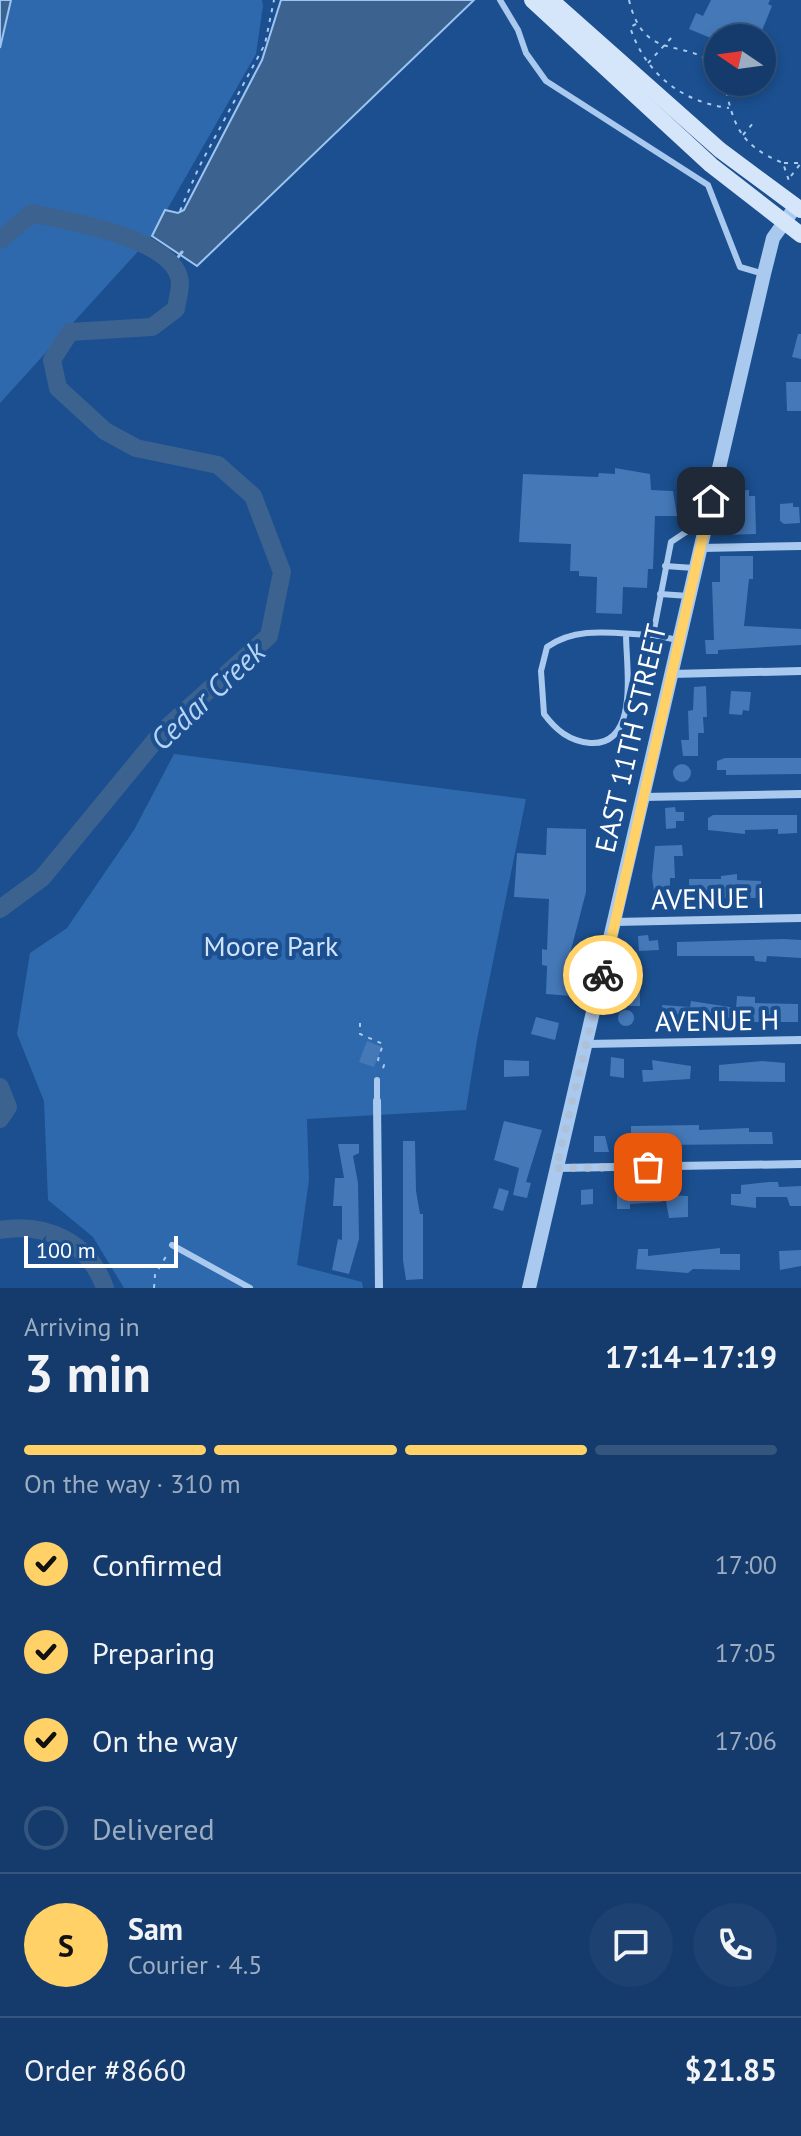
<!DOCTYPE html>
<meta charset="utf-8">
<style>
:root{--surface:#143b6b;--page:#1d4271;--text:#f1f3f6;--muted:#9dadc1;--line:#33557e;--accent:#ffd166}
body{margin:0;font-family:"PT Sans",sans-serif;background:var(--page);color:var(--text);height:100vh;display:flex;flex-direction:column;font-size:30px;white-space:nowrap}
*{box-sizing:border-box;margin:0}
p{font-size:26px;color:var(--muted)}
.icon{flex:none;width:44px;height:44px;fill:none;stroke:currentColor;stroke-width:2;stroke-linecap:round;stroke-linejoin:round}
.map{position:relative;height:1288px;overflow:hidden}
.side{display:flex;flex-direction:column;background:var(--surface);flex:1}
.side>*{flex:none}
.needle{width:52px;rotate:283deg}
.fabs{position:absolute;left:704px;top:24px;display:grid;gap:16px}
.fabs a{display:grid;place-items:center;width:72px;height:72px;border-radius:50%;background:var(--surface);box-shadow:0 4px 12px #0003,0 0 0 2px var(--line);font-size:40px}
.scale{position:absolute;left:24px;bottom:20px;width:154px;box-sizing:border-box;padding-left:8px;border:4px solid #fff;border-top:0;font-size:22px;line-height:28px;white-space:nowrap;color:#fff;-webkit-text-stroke:6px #1b4f8f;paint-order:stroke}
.pin{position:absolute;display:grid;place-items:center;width:68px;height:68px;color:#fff;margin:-34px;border-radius:16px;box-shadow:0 4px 12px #0006}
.courier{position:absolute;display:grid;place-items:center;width:80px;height:80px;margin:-40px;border:6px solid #ffd166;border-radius:50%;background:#fff;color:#222;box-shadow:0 2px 10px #0007}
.overview em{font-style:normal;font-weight:600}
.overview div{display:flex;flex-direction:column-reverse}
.overview{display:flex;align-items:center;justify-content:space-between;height:136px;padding:0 24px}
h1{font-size:52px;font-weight:600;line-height:60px}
.bar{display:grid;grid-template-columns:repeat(4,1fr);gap:12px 8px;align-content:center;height:96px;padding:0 24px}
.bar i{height:10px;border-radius:6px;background:var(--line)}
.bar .current{background:var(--accent)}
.bar p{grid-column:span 4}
.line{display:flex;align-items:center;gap:20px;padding:0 24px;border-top:2px solid var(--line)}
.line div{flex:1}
.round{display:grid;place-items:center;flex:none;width:84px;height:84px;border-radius:42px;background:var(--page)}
ol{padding:0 24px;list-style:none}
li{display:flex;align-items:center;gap:24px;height:88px}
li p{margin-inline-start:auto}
li .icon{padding:8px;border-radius:50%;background:var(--accent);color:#111;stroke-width:4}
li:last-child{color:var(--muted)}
li i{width:44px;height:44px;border:4px solid var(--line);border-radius:50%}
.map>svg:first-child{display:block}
.green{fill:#2e69ad}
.water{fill:#3c6290;stroke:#9cc4f0;stroke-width:2}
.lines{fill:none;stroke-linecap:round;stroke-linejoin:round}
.stream{stroke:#9cc4f0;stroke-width:3}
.river{stroke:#3c6290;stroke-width:18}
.building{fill:#4478b7}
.path{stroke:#a9c9ee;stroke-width:2;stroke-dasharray:4 6;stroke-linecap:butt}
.service{stroke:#a9c9ee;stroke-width:6}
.minor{stroke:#a9c9ee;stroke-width:8}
.tertiary{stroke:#a9c9ee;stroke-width:14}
.secondary{stroke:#d6e6fa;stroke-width:16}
.done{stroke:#afc1d8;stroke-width:8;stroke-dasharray:0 14.4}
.route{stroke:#ffd166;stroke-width:10}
.labels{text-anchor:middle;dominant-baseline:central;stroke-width:8;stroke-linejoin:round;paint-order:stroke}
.street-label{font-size:28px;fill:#fff;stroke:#1b4f8f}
.park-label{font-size:28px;fill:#cfe3fa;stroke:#1b4f8f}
.water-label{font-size:30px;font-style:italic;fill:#b5d3f5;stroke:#1b4f8f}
</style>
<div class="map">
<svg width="801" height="1288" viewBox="0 0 801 1288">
<rect width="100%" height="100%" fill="#1b4f8f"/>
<!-- green -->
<g class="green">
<path d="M0 0H262L263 6 256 54 152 236 0 403Z"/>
<path d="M174 754 526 799 477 1040 466 1110 307 1119 309 1180 297 1265 362 1282 363 1288H124L93 1237 48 1200 44 1101 17 1034 30 953 67 928 134 830Z"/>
</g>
<!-- water -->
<g class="water">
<path d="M0 0H11L0 48Z"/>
<path d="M281 0H474L197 266 152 236 165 210 178 213 184 210 262 60Z"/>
</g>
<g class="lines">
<!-- stream -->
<path class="stream" d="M172 265 182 252"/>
<!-- river -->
<g class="river">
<path d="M0 240 32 213C67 221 168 237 179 277 182 286 177 300 176 309L152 327 70 332 52 360 58 388 105 431 136 448 218 465 253 496 282 572 269 636 163 731 42 878 0 909"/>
<path d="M0 1087 8 1107 0 1119"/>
<path d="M0 1230C46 1222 89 1242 105 1288"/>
</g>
</g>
<!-- building -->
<g class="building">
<path d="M711 0H770L768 4 772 6 759 38H718V41L689 29 696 13 703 16Z"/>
<path d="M798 334H801V359L792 357Z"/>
<path d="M786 382H801V411H787Z"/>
<path d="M615 468 650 474 651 490 673 491 677 516H655L653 569H648L647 588 623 587 622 614 596 613 597 577 579 576V571H570L571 544 519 542 523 474 598 477 599 473 615 474Z"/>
<path d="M749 490V496H755L756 534 723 535 725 497H729V491Z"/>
<path d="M793 503V507H799L800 523 784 524 780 521V504Z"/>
<path d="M720 556H753V579H749L744 626 801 629V645L718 650V654H706L705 640H714L712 582H720Z"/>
<path d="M706 686 707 717H703L704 733H698V756H683L681 740H689L688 711 693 710 694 687Z"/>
<path d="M731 691 751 692 749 711 743 710 742 715 729 714Z"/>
<path d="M725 758H801V774L726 775V770H717V761Z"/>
<circle cx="682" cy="773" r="9"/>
<path d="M675 807 676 812H684V821H676V828L666 829 665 808Z"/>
<path d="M713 815H797V833L778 834V829L745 830V834L708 830V818Z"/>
<path d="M547 828 586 829V892L571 950 569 987H572V996L546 994 547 966 542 965V949L547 950 549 899 514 897 517 853 546 855Z"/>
<path d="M682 845 683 856H674L675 878H670V905H656L652 877 655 846Z"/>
<path d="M737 874V880L761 881 760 898H702V902H689V879H721V876Z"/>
<path d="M648 935 649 941 658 940 659 950 639 951 638 936Z"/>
<path d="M784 939 801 940V958L767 956 766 962 755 961 754 956H677V942Z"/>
<rect x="625" y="991" width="15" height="15"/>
<path d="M737 996 755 997V1003L798 1004V1022H740V1018H724L719 1024 663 1020 662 1005 690 1007 691 1001 736 1008Z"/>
<circle cx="626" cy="1018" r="8"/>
<path d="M536 1017 559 1023 555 1040 531 1034Z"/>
<path d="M367 1041 382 1047 374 1067 359 1062Z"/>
<path d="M611 1057 624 1059V1078L610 1076Z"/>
<path d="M504 1060 529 1061V1076L504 1077Z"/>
<path d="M652 1060 691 1066 690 1079 643 1082 642 1070H653Z"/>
<path d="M762 1061 785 1063V1082L719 1081V1065Z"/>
<path d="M504 1121 542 1130 526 1182 531 1183 527 1198 513 1195 519 1168 494 1160Z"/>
<path d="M699 1125V1130L749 1128V1132H772L773 1144 661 1145 632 1143 631 1138V1126Z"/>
<path d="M594 1136H605L609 1152H594Z"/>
<path d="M403 1141H415L416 1191 420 1214H423V1279L406 1280 403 1260Z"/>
<path d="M338 1144H359V1153L353 1156 358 1183 359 1239 349 1274 332 1270 338 1239 342 1240V1206H333L335 1178H344Z"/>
<path d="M769 1182H778L779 1187 801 1186V1206H790L787 1197H756V1208L731 1205V1194H741V1185Z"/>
<path d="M649 1183H659L662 1202 630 1204V1209H617V1188L643 1189Z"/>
<path d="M499 1188 509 1191 503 1211 493 1208Z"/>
<path d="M593 1189V1204L581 1205V1190Z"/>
<path d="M665 1195 688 1196V1217L669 1218Z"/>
<path d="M720 1248V1254H740V1270L693 1269 688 1273 636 1269 638 1249H648V1256Z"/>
<path d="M801 1250V1266L780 1270 779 1251Z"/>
</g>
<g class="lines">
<!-- path -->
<g class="path">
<path d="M629 0C645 67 689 34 718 70"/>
<path d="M636 24 630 27C645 73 681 102 729 108"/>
<path d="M648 63 672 37"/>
<path d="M724 82C734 126 739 145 783 163L790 184"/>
<path d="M743 135 754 122"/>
<path d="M784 163H801"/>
<path d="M791 176 801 163"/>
<path d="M180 211 199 167 265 44 274 0"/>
<path d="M360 1023V1034L383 1044 378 1060 384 1065 382 1072"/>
<path d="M154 1288 155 1275 168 1253"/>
</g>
<!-- service -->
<g class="service">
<path d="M500 0 518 30 526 53 546 81 708 185 740 267 764 274"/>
<path d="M665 566 694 568"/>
<path d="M660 594 689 596"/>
<path d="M626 634C626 667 640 746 590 743 569 741 556 730 544 714L541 671 547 647C578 625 616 634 653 635"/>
<path d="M678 640 653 635 671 542 689 530H704"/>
<path d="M377 1080V1101"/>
<path d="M172 1245 250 1288"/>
</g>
<!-- minor -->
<g class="minor">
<path d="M701 548 801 546"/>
<path d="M671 674 801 671"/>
<path d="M643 797 801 794"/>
<path d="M615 922 801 918"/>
<path d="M586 1044 801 1040"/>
<path d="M377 1101 379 1288"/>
<path d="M556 1168 801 1164"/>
</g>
<!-- tertiary -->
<path class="tertiary" d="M529 1288 764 274 773 238 796 206"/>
<!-- secondary -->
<g class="secondary">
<path d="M532 0 711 165 801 235"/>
<path d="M551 0 720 150 801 210"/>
</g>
</g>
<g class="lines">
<!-- done -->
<path class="done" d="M603 975 556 1168 648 1167"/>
<!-- route -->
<path class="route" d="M603 975 711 501"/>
</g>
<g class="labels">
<!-- street labels -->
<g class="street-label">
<text transform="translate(630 738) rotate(-77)">EAST 11TH STREET</text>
<text transform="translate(708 898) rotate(-1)">AVENUE I</text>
<text transform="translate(717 1020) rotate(-1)">AVENUE H</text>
</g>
<!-- park labels -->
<g class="park-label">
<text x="271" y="945">Moore Park</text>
</g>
<!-- water labels -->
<g class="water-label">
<text transform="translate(207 695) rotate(-43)">Cedar Creek</text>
</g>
</g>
</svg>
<div class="fabs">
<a><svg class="needle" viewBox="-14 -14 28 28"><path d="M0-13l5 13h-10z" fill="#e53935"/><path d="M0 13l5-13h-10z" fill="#9dadc1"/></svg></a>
</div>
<div class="scale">100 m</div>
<div class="pin" style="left:648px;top:1167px;background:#ea580c"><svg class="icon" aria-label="bag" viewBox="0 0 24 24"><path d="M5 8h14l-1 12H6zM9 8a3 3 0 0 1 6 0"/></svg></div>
<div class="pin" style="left:711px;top:501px;background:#1f2937"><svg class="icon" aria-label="home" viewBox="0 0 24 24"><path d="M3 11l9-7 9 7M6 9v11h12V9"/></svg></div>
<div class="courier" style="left:603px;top:975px"><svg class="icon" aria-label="bike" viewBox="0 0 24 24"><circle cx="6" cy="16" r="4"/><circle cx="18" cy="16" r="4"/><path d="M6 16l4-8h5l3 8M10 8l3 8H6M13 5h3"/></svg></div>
</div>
<section class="side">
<div class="overview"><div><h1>3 min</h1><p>Arriving in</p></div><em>17:14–17:19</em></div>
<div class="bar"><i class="current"></i><i class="current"></i><i class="current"></i><i></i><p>On the way · 310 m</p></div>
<ol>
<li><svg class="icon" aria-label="check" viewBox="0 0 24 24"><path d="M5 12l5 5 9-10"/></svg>Confirmed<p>17:00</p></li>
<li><svg class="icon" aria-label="check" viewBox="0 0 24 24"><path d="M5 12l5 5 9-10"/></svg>Preparing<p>17:05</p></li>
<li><svg class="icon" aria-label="check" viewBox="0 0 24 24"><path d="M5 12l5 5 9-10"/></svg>On the way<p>17:06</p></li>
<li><i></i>Delivered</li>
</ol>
<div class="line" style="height:144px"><b class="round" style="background:var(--accent);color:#111">S</b><div><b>Sam</b><p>Courier · 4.5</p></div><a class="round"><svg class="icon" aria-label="chat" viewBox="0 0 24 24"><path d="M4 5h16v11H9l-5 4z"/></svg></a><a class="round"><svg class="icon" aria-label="phone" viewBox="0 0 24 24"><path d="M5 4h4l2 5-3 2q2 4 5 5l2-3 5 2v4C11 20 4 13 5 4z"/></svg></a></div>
<div class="line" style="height:104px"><div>Order #8660</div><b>$21.85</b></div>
</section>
